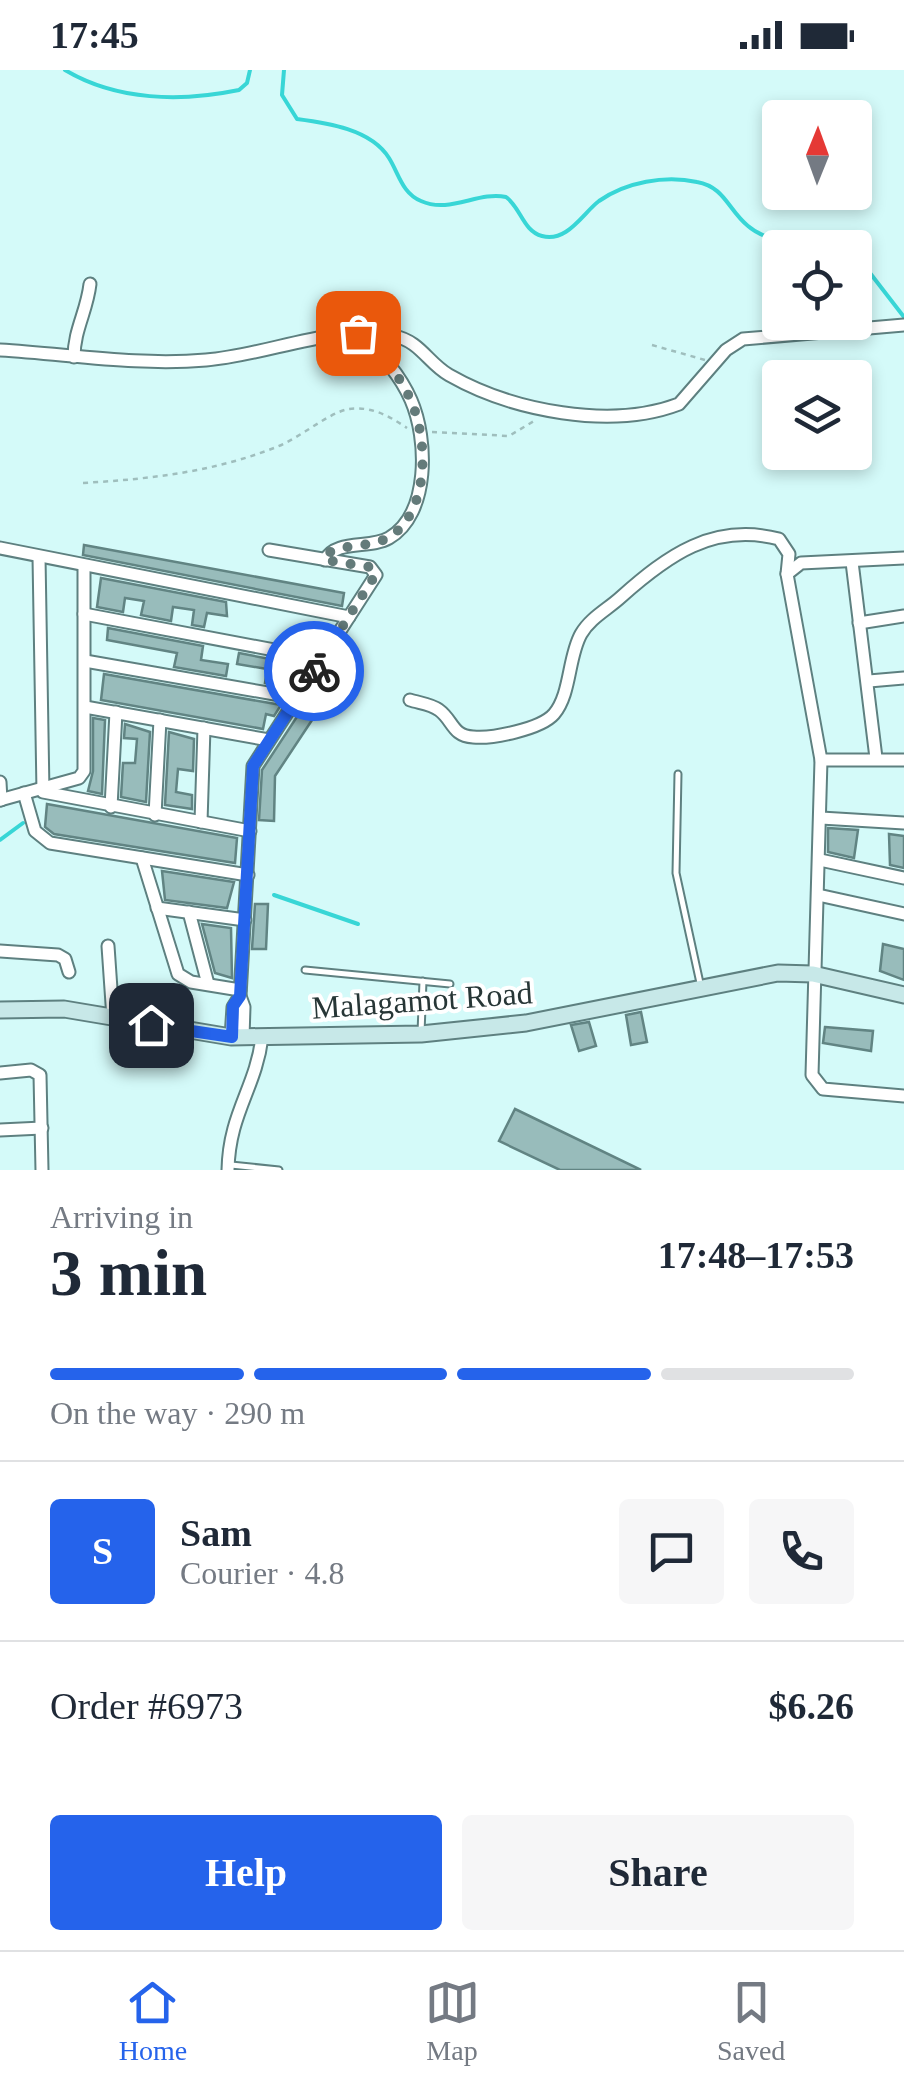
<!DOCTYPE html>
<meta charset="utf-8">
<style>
:root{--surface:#fff;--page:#f6f6f7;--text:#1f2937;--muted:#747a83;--line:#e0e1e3;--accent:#2563eb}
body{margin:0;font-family:"Times New Roman",serif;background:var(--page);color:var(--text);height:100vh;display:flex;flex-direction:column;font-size:38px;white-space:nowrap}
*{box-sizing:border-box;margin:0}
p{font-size:32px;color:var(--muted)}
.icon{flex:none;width:55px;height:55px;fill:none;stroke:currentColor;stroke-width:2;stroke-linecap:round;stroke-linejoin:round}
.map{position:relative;height:1100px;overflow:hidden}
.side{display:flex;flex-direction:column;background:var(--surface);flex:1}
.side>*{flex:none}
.needle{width:65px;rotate:1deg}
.tools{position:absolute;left:762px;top:30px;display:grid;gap:20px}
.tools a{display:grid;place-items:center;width:110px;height:110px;border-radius:10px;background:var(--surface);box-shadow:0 5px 15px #0003;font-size:50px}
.pin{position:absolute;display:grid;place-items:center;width:85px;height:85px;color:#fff;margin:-42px;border-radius:20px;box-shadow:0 5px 15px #0006}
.courier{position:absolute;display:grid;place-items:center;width:100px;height:100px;margin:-50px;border:8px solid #2563eb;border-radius:50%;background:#fff;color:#222;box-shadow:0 2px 12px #0007}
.overview em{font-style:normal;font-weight:700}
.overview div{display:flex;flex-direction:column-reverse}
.overview{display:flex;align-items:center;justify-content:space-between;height:170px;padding:0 50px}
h1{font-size:65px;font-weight:700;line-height:75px}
.bar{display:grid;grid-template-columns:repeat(4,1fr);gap:15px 10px;align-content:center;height:120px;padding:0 50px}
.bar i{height:12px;border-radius:8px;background:var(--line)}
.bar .active{background:var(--accent)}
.bar p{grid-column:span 4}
.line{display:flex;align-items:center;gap:25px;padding:0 50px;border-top:2px solid var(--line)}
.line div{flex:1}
.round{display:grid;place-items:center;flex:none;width:105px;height:105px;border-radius:10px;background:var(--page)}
.button{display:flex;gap:20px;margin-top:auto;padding:20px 50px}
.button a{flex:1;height:115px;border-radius:10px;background:var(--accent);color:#fff;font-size:40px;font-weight:700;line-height:115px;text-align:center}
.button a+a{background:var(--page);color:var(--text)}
.status{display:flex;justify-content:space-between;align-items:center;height:70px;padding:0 50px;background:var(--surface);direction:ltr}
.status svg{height:28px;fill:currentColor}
.tabs{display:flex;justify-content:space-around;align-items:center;height:140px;border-top:2px solid var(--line);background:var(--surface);font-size:28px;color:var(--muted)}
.tabs a{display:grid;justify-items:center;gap:5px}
.tabs .active{color:var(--accent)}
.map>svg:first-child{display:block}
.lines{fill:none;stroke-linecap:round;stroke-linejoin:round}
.stream{stroke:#38d6d6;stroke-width:4}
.building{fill:#98bcbb;stroke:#618483;stroke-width:2.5}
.lane-casing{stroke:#5e8080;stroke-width:9}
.street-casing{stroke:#5e8080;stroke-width:15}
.secondary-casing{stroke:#5e8080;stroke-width:19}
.path{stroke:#9fbebd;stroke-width:2.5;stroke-dasharray:5 5;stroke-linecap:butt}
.lane{stroke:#fff;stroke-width:5}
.street{stroke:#fff;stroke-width:11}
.secondary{stroke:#c7e8e8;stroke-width:15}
.done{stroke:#647b7a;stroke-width:10;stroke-dasharray:0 18}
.route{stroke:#2563eb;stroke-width:12}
.labels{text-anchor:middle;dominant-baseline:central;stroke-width:8;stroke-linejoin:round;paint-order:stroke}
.street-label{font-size:32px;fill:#273636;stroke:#fff}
</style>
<div class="status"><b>17:45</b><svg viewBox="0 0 49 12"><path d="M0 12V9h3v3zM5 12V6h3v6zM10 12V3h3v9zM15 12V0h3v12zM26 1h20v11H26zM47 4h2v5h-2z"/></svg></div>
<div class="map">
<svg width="904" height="1100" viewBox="0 0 904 1100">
<rect width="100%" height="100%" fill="#d4faf9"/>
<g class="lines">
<!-- stream -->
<g class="stream">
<path d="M65 0C117 31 181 32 239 20L247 13 250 0"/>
<path d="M284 0 282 25 297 49C327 53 371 59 389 88 399 104 402 123 421 131 450 144 478 121 506 127 521 138 523 161 542 166 567 173 583 143 599 131 626 112 665 105 697 112 725 117 728 140 748 156 765 171 792 172 814 178"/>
<path d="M855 192 870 203 904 247"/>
<path d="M0 770 23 753"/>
<path d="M274 825 358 854"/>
</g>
</g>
<!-- building -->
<g class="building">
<path d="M84 475 344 523 342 536 83 485Z"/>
<path d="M101 508 226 532 227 546 207 543 204 557 192 555 194 540 173 537 171 551 141 545 144 531 125 528 123 542 97 537Z"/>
<path d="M108 558 203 576 201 590 228 594 226 606 174 597 177 583 107 570Z"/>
<path d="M239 583 301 595 299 605 280 603 278 615 265 613 267 599 237 594Z"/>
<path d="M104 604 281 635 274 646 266 644 263 659 101 630Z"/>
<path d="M306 633 318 641 275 706 274 751 259 750 262 700Z"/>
<path d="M93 648 105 650 102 724 88 721 93 701Z"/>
<path d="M125 654 150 662 146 732 121 727 123 693H135L137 669 124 668Z"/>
<path d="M169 662 194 669 193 701 178 699 176 722 192 725V739L165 735Z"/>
<path d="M47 734 237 768 235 793 54 764 45 757Z"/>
<path d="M828 758 858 760 854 788 828 782Z"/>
<path d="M889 764 904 766V798L890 795Z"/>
<path d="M162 801 234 812 227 838 165 830Z"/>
<path d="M255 834H268L266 879H252Z"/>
<path d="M202 854 231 858 232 908 215 903Z"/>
<path d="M883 874 904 879V910L880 901Z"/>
<path d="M641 942 647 972 631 975 626 945Z"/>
<path d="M589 952 596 976 579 981 571 955Z"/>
<path d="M825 957 873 961 871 981 823 973Z"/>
<path d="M515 1039 641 1100H560L499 1071Z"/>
</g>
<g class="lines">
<defs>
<g id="lane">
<path d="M678 704 676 803 700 913"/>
<path d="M305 900 450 914"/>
<path d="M421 963 423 911"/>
<path d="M231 1095 279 1100"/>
</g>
<g id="street">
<path d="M0 280C69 284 137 296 206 290 269 285 331 254 394 266 420 271 428 293 449 305 512 341 611 360 679 334L726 280 743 269 904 255"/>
<path d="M74 287C74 260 87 241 90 214"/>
<path d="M0 478 349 547"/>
<path d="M39 487 43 722 250 761"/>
<path d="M904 488 801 493 787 504 821 690 812 1005 823 1019 904 1026"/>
<path d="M325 490C336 469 370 479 389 468 430 444 428 369 411 330 400 305 379 281 358 263"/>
<path d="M852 492 876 688"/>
<path d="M84 544 322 589"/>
<path d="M859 553 904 546"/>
<path d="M85 591 297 628"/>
<path d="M869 611 904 608"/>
<path d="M410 630C419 633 431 634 439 640 453 650 452 666 473 667 492 669 541 659 554 644 571 624 568 587 581 564 590 548 608 539 621 527 667 486 713 452 779 469L789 484 787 504"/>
<path d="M85 637 269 670"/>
<path d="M821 690H904"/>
<path d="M0 712 1 730"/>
<path d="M24 723 35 761 50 773 248 805"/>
<path d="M0 730 79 708 84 701V497"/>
<path d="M111 737 116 642"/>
<path d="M155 745 160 650"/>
<path d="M821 748 904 753"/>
<path d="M201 752 204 658"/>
<path d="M142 788 178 904 191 912 240 920"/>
<path d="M820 790 904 808"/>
<path d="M818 825 904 844"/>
<path d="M157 838 245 850"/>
<path d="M189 842 208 914"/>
<path d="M108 876 113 948"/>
<path d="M0 881 58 885 65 889 69 902"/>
<path d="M231 967 233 937 240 926"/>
<path d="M243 967 244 937 240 926 253 696 376 505 370 497 269 480"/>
<path d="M0 1003 31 1000 40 1005 42 1100"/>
<path d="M0 1060 42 1058"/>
<path d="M228 1100C229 1043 256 1018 262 967"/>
</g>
<path id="secondary" d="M0 940 64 939 231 967 421 964 526 953 778 903 813 904 904 925"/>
</defs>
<!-- lane casing -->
<use href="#lane" class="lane-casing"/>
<!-- street casing -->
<use href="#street" class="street-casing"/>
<!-- secondary casing -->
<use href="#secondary" class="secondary-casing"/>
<!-- path -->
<g class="path">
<path d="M652 275 705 290"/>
<path d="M432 362 509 366 534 351"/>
<path d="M83 413C150 409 212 402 274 378 299 369 329 342 349 339 372 336 389 346 407 358"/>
</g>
<!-- lane -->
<use href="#lane" class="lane"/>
<!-- street -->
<use href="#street" class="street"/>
<!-- secondary -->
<use href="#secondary" class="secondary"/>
</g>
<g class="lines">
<!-- done -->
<path class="done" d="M314 601 376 504 370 497 325 490 328 483C349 472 376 479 395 463 429 435 428 369 411 331 400 305 379 281 358 263"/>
<!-- route -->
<path class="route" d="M151 955 232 967 233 936 240 926 253 696 314 601"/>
</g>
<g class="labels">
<!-- street labels -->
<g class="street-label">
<text transform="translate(422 930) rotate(-4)">Malagamot Road</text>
</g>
</g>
</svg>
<div class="tools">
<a><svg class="needle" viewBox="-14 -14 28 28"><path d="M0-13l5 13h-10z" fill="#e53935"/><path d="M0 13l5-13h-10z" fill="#747a83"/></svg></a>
<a><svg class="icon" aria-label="locate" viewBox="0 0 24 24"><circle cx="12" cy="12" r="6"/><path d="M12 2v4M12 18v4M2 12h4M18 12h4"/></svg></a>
<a><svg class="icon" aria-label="layers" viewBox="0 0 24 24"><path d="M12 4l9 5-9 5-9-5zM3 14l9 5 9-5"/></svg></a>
</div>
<div class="pin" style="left:358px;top:263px;background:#ea580c"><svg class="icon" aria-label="bag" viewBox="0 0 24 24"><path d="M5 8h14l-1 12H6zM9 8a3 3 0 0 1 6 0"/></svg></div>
<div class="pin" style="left:151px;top:955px;background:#1f2937"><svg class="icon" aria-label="home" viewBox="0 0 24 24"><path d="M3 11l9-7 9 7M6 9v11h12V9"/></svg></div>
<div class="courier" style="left:314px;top:601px"><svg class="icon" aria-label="bike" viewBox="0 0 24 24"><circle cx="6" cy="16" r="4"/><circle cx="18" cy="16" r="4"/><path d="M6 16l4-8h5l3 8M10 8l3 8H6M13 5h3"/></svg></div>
</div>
<section class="side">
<div class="overview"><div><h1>3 min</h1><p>Arriving in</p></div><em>17:48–17:53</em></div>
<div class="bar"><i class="active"></i><i class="active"></i><i class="active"></i><i></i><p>On the way · 290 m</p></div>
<div class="line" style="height:180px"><b class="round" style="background:var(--accent);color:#fff">S</b><div><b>Sam</b><p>Courier · 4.8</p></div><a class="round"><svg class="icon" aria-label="chat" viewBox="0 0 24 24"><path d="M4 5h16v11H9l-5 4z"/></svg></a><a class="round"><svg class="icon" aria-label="phone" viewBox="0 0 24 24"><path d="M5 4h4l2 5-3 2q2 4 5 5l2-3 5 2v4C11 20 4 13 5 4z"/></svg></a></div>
<div class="line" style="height:130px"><div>Order #6973</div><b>$6.26</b></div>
<div class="button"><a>Help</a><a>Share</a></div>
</section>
<nav class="tabs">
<a class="active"><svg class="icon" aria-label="home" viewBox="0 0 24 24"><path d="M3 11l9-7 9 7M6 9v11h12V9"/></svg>Home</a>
<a><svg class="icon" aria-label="map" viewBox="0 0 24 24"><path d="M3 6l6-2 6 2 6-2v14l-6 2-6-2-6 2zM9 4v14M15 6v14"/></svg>Map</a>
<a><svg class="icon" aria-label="saved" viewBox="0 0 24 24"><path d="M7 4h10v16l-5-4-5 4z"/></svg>Saved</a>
</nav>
